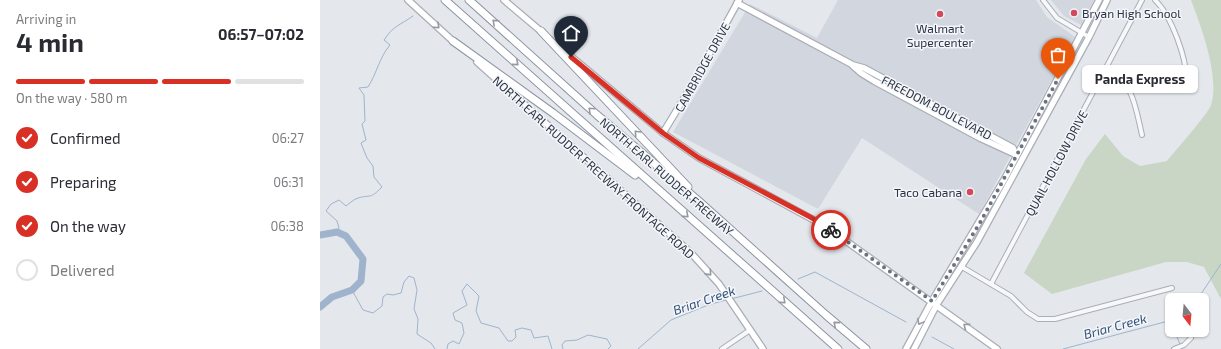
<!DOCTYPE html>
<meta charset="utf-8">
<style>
:root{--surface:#fff;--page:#f2f2f3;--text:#2b2b33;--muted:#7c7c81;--line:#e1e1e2;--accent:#d93025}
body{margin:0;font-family:"Exo 2",sans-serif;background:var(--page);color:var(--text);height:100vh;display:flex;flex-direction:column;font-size:15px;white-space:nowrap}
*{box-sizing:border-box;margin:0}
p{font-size:13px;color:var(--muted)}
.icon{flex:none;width:22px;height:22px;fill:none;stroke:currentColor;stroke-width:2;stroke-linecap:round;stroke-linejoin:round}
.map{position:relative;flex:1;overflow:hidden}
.sheet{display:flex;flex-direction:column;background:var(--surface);width:320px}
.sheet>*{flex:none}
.needle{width:26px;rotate:164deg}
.buttons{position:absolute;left:845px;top:293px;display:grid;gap:8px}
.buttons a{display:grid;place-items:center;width:44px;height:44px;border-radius:6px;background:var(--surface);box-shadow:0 1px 3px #0004;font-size:20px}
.pin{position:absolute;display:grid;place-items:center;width:34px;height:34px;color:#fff;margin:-41px -17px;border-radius:50% 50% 50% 0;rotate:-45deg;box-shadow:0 0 4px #0007}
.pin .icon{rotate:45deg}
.courier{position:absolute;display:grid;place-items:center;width:40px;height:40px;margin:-20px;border:3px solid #d93025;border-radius:50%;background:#fff;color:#222;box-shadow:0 1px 5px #0007}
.bubble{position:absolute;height:28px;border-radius:6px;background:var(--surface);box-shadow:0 1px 3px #0004;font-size:13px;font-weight:700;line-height:28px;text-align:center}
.head em{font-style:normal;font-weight:700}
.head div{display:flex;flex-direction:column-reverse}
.head{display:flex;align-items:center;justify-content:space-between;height:68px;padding:0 16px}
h1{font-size:26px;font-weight:700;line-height:30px}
.bar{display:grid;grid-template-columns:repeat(4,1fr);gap:6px 4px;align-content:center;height:48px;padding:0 16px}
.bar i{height:5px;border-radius:3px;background:var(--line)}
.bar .on{background:var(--accent)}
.bar p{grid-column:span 4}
ol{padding:0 16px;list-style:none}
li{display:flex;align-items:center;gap:12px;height:44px}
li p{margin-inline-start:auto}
li .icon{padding:4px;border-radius:50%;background:var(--accent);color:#fff;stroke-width:4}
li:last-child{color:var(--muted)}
li i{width:22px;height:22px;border:2px solid var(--line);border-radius:50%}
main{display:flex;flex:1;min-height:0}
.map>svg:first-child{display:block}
.built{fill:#d2d6de}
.green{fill:#c9d6c5}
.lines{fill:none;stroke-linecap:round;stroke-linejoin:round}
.stream{stroke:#9fb4cc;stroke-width:1}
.river{stroke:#9fb4cc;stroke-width:7}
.street-casing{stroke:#a9aeb7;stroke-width:6}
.secondary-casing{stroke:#a9aeb7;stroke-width:8}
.highway-casing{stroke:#8b94a3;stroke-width:9}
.street{stroke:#f7f8fa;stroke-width:4}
.secondary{stroke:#fff;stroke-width:5.5}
.highway{stroke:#fff;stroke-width:7}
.oneway{stroke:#959aa2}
.done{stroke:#6c737f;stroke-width:4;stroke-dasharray:0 7.2}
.route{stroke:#d93025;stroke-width:5}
.poi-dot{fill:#d1495b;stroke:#f4f6f9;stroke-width:1.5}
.labels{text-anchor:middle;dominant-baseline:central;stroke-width:3;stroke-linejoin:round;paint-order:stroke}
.poi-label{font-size:12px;fill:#2b3445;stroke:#f4f6f9;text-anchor:start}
.street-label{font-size:12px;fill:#2b3445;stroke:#f4f6f9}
.water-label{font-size:13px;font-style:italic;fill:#34527a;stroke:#f4f6f9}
</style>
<main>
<section class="sheet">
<div class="head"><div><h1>4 min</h1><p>Arriving in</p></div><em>06:57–07:02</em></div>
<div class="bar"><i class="on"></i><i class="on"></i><i class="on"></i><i></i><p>On the way · 580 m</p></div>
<ol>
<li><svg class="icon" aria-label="check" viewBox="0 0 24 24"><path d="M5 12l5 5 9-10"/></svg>Confirmed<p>06:27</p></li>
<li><svg class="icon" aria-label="check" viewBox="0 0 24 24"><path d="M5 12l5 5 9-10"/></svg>Preparing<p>06:31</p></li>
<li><svg class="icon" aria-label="check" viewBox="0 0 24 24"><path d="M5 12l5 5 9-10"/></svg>On the way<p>06:38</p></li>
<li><i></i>Delivered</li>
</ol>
</section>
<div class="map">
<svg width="901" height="349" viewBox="0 0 901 349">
<rect width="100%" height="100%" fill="#e4e7ec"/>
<!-- built -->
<g class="built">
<path d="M518 0H716L727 17 755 37 659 214 542 138 498 209 353 132 430 4 497 38Z"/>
<path d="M731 0H774L761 25 744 16Z"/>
</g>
<!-- green -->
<path class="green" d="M871 0H901V299L884 267 867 262H846L732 294 704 273 766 159 785 134 803 156 820 166 847 161C855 151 888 114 891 105 900 77 881 26 871 0Z"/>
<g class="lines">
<!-- stream -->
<g class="stream">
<path d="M17 232 19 228 17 221 6 211 11 204 19 200 26 206C30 203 34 199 38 198 52 194 49 200 62 187L54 177 53 166 47 158 41 143 46 140 42 124 45 121 44 95 39 88 48 87C57 73 59 58 70 45L64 40C74 25 79 26 93 16"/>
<path d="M478 279 495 272 586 322"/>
<path d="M32 290 43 310 53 313 62 306 63 297 67 294 73 295 81 293 84 282 89 276 94 278 97 290 94 309 98 319 97 334 111 343 115 349"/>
<path d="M411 299 442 291"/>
<path d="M877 300 901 264"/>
<path d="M854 330 860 344"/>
<path d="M612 337 634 349"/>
<path d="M127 349 128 344 133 341 139 344 144 333 142 323 135 320 133 313 147 305 142 291 147 284 159 296 156 311 161 323 179 328 188 341H192L196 337 195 330 202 328 211 330 214 338 228 336 232 349"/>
<path d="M243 349 242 345 245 341 257 340 268 335 287 339 291 346 288 349"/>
<path d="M318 349 351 320 388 305 406 300"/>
<path d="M743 349 852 320"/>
</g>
<!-- river -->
<path class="river" d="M0 235 17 232 26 236 43 259 41 281 32 290 12 297 0 307"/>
<defs>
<g id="street">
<path d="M723 0 737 18 769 37"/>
<path d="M835 0C851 15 868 60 866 82"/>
<path d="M788 67C814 86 815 105 822 135"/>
<path d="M642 267 691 296 707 312 718 319H735L852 288"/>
<path d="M671 284 822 0"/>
<path d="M402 349 430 330"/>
<path d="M854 349 864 345 871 338"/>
</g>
<g id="secondary">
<path d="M88 0 135 43"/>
<path d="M184 0 223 33"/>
<path d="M417 3 533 65 544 68 693 148 696 155"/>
<path d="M241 48 343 133 379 158 505 226 677 349"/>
<path d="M157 62 371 253 399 284 443 349"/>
<path d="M533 66 541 73 554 81 660 138 697 155"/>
<path d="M343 133 372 85 419 0"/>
<path d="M586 349 612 301 684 180 779 0"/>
<path d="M594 349 617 304 657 242 769 37 787 0"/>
</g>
<g id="highway">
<path d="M125 0 518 349"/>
<path d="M149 0 277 115 381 203 506 315 546 349"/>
<path d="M221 31 368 187"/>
<path d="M133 41 233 113 315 175"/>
</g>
</defs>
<!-- street casing -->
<use href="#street" class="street-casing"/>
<!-- secondary casing -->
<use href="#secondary" class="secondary-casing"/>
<!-- highway casing -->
<use href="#highway" class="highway-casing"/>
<!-- street -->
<use href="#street" class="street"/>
<!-- secondary -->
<use href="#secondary" class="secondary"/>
<!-- highway -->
<use href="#highway" class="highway"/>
</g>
<!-- one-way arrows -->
<defs><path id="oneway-chevron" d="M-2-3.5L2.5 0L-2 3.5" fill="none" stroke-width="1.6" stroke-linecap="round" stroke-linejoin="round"/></defs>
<g class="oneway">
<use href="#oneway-chevron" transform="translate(175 22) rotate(-138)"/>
<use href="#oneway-chevron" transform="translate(117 26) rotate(42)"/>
<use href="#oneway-chevron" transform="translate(196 63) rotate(41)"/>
<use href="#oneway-chevron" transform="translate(271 110) rotate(-137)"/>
<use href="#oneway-chevron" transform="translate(317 133) rotate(-133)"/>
<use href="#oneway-chevron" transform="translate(366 215) rotate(41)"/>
<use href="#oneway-chevron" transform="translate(389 273) rotate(48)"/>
<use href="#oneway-chevron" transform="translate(463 301) rotate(41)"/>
<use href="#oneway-chevron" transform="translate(600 322) rotate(118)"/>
<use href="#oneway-chevron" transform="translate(516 324) rotate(-140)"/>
<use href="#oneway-chevron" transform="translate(646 326) rotate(-143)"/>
</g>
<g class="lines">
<!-- done -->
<path class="done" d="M511 230 612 301 661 221 738 79"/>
<!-- route -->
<path class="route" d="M251 57 343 133 379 158 492 218 511 230"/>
</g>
<!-- markers -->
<g class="poi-dot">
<circle cx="754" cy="13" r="4"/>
<circle cx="620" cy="14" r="4"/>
<circle cx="650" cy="192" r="4"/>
</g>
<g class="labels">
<!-- poi labels -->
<g class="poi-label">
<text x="762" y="13">Bryan High School</text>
<text x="620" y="28" text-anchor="middle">Walmart<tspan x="620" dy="14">Supercenter</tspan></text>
<text x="642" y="192" text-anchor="end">Taco Cabana</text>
</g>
<!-- street labels -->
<g class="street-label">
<text transform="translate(382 67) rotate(-61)">CAMBRIDGE DRIVE</text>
<text transform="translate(617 107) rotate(28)">FREEDOM BOULEVARD</text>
<text transform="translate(736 163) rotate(-62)">QUAIL HOLLOW DRIVE</text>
<text transform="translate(274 167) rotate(42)">NORTH EARL RUDDER FREEWAY FRONTAGE ROAD</text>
<text transform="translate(347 176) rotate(41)">NORTH EARL RUDDER FREEWAY</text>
</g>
<!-- water labels -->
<g class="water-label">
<text transform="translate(384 300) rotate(-19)">Briar Creek</text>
<text transform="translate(795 326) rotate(-15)">Briar Creek</text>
</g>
</g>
</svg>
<div class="buttons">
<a><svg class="needle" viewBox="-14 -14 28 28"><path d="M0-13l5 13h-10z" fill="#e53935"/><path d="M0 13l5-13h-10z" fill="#7c7c81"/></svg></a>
</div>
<div class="pin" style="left:738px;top:79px;background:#ea580c"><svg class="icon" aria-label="bag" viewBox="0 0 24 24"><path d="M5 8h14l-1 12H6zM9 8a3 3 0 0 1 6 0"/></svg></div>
<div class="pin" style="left:251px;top:57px;background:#1f2937"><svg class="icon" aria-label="home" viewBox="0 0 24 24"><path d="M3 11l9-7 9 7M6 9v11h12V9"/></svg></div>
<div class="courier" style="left:511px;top:230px"><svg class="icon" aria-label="bike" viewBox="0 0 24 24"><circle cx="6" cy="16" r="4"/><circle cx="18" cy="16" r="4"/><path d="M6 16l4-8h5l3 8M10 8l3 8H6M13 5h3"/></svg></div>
<div class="bubble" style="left:762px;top:65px;width:116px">Panda Express</div>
</div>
</main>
